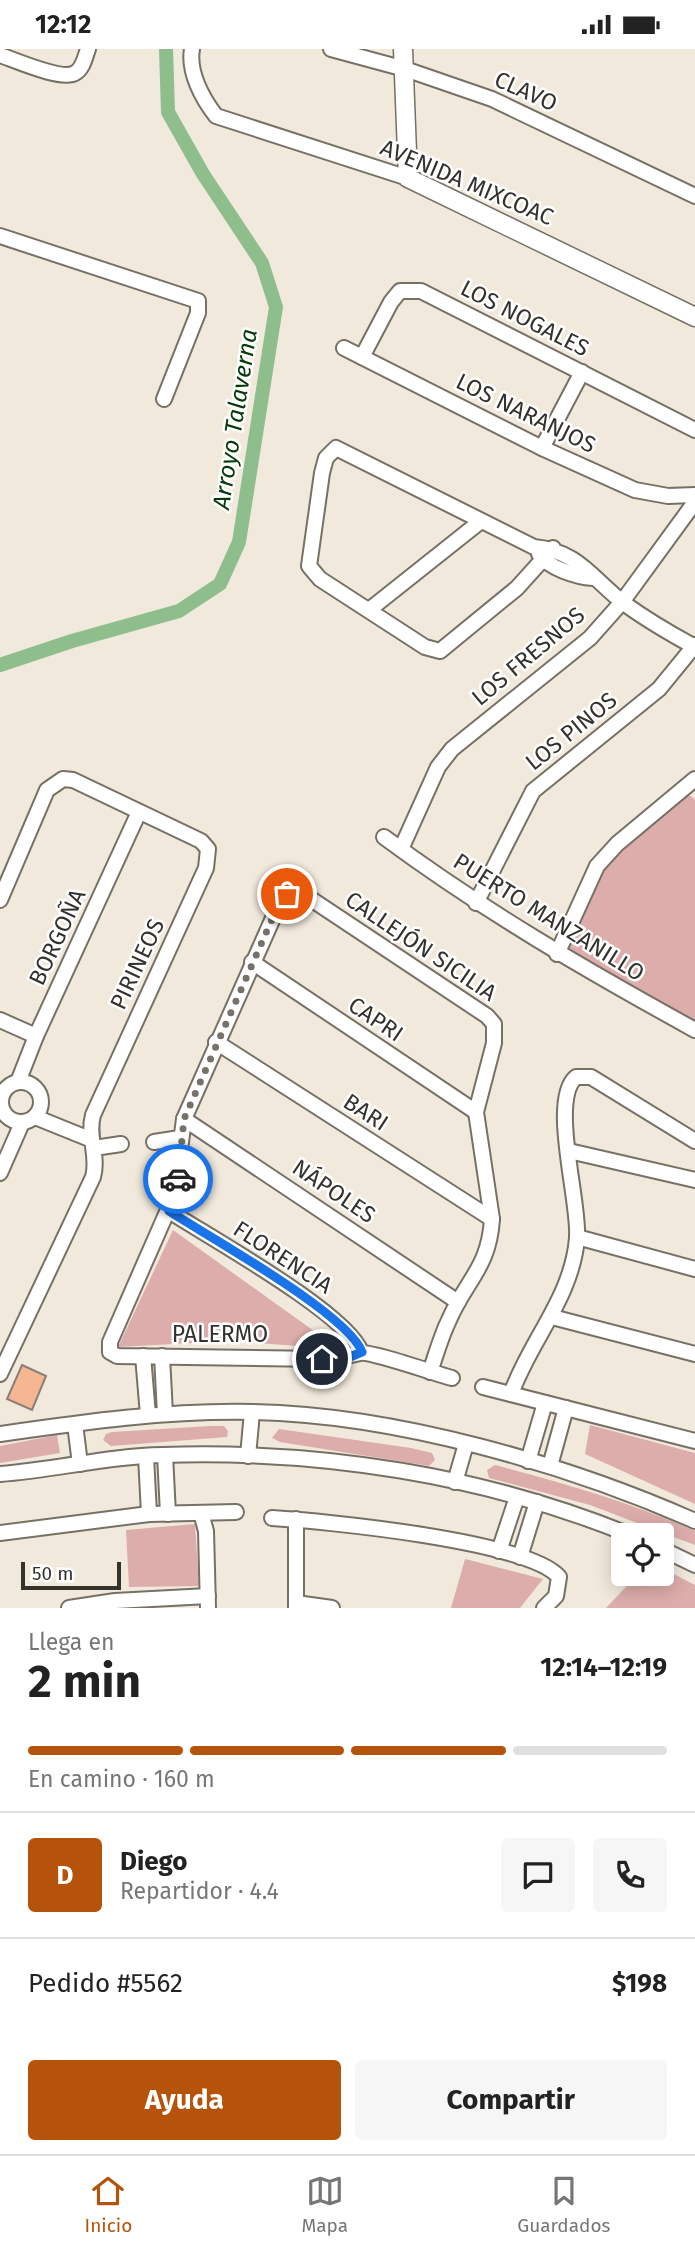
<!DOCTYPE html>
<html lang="es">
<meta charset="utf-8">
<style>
:root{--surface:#fff;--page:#f6f6f6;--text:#222;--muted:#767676;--line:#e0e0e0;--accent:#b45309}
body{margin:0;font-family:"Fira Sans",sans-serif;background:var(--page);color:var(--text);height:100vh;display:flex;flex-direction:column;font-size:26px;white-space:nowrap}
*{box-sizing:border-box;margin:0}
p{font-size:23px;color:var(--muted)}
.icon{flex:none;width:38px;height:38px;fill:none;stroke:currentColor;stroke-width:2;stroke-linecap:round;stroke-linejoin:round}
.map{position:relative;height:1559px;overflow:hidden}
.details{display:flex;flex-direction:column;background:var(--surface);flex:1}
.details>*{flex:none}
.fabs{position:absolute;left:611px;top:1474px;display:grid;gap:14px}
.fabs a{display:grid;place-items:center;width:63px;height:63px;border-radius:7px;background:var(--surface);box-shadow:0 4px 18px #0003;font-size:35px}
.scale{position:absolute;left:21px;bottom:18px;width:100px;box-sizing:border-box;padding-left:7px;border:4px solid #34322d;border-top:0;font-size:19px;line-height:24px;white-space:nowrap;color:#34322d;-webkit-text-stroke:5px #fff;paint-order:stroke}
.pin{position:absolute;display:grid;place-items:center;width:60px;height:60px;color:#fff;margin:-30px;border:4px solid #fff;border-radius:50%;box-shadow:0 2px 7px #0007}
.courier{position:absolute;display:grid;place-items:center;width:70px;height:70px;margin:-35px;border:5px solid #1a73e8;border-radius:50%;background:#fff;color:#222;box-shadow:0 2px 9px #0007}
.headline em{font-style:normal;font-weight:700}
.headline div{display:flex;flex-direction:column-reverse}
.headline{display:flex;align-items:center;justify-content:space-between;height:119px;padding:0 28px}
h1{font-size:46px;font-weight:700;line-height:52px}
.bar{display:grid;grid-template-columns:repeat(4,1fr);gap:10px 7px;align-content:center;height:84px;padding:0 28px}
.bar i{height:9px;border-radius:5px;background:var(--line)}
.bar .current{background:var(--accent)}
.bar p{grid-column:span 4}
.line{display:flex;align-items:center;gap:18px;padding:0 28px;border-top:2px solid var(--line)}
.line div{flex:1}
.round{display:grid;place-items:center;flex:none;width:74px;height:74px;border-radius:7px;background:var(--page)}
.action{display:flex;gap:14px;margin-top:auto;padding:14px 28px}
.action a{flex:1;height:80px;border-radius:7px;background:var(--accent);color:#fff;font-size:28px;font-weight:700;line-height:80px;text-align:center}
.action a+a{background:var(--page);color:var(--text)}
.status{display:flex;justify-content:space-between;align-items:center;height:49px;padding:0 35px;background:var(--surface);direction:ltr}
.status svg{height:19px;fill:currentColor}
.menu{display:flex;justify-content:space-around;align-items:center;height:98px;border-top:2px solid var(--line);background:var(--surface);font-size:19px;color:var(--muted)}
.menu a{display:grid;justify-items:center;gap:4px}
.menu .current{color:var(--accent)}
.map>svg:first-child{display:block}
.green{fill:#ddadab}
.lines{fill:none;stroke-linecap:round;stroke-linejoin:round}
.canal{stroke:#8dbe8b;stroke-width:14}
.building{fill:#f5b791;stroke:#8b7e76;stroke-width:2}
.minor-casing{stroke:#777065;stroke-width:18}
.tertiary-casing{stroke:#777065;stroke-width:21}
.minor{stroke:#fff;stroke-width:14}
.tertiary{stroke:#fff;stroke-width:18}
.done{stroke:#76726a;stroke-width:7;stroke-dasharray:0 12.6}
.route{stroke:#1a73e8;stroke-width:9}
.labels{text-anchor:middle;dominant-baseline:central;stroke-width:5;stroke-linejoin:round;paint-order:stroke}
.street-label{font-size:23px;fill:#34322d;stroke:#fff}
.water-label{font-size:24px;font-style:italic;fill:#053b09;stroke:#fff}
</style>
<div class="status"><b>12:12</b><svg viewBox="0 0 49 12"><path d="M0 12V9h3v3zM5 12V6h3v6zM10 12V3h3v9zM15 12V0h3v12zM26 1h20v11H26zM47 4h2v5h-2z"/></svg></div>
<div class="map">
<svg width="695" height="1559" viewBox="0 0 695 1559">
<rect width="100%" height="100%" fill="#f1e9dc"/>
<!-- green -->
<g class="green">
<path d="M687 745 695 750V976L565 906 566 891 598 820Z"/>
<path d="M173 1181 339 1300 230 1292 118 1298Z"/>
<path d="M590 1376 695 1404V1455L585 1405Z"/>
<path d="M210 1377H224L228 1382 227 1388 111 1397 103 1391 106 1385 112 1383Z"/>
<path d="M279 1380 411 1399 432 1404 435 1411 429 1417 280 1393 272 1389Z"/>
<path d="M57 1386 60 1404 0 1414V1397Z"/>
<path d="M495 1416C563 1434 630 1453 695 1482V1496L590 1456 489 1429 487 1421Z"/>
<path d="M195 1475 199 1537 129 1538 126 1481Z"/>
<path d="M465 1510 543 1530 520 1559H451Z"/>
<path d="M662 1519 695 1536V1559H606L639 1524H662Z"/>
</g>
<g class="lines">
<!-- canal -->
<path class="canal" d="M0 616 72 592 179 562 220 535 239 493 276 258 262 214 203 125 168 63 166 0"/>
</g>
<!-- building -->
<path class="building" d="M22 1316 46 1327 32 1361 7 1350Z"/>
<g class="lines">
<defs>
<g id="minor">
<path d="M192 0C188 23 202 49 216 67L408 129"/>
<path d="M331 0 405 20 492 50 695 147"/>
<path d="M0 6C15 11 62 32 75 24 83 20 85 8 88 0"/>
<path d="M0 187 198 252V264L164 350"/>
<path d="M344 299 542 399 635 441 668 447 695 446"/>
<path d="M362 308 391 253 400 242H421L695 381"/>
<path d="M542 399 582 323"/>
<path d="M553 499 517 539 440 602 425 598 320 530 309 517 322 424 326 409 336 399 534 498C579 502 592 530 625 555 647 571 671 585 695 598"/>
<path d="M539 505C548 519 577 528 593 529"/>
<path d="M369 561 481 472"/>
<path d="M384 788C484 862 586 921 695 981"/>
<path d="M401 800 438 718 452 700 590 589 622 553 695 453"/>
<path d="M0 851 47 741 63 730 73 731 201 792 208 800 206 819 93 1066C87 1088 99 1107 93 1128L0 1325"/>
<path d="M476 854 533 742 659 640 695 596"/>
<path d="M557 905 597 817 617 795 695 730"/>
<path d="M252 913 476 1063"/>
<path d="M0 971 36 987"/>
<path d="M216 993 492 1170"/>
<circle cx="21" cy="1053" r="20"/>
<path d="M18 1033 36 987 139 763"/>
<path d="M35 1068 92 1091"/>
<path d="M184 1070 458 1253"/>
<path d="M154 1093 180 1089"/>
<path d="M94 1099 121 1095"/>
<path d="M569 1102 695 1131"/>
<path d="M0 1124 22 1074"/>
<path d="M169 1162C209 1188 348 1265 361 1303"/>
<path d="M577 1188 695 1220"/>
<path d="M552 1268 695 1305"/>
<path d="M143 1307 148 1366"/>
<path d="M162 1307 165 1365"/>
<path d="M430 1323C436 1306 441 1287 449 1271 466 1231 489 1219 492 1170L476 1063 494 994V975L487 967 305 846 287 845 281 851 184 1070 174 1147 110 1293V1303L117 1307 322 1310C336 1310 347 1307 360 1304 371 1302 436 1325 452 1329"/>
<path d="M483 1338 695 1392"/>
<path d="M511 1345C530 1291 572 1249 577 1189 580 1153 549 1051 576 1028H591L695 1092"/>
<path d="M75 1375 80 1415"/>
<path d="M0 1385C84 1373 168 1361 254 1363 396 1366 566 1415 695 1472"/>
<path d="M165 1406 168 1465"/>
<path d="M146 1407 149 1465"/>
<path d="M248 1407 252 1363"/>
<path d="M528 1412 545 1354"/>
<path d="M550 1417 566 1359"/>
<path d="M0 1425C55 1421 108 1407 163 1406 322 1401 483 1426 630 1486"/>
<path d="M455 1433 466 1395"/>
<path d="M201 1464 206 1482 208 1559"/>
<path d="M272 1469C323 1472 530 1492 559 1528L556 1547 544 1559"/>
<path d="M296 1470V1559"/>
<path d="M0 1484 149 1465 236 1463"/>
<path d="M662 1500 695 1516"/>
<path d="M499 1502 517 1448"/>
<path d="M520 1508 537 1453"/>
<path d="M296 1554 332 1559"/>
<path d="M69 1559 115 1552 208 1547"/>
</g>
<path id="tertiary" d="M403 0 408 129 695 268"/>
</defs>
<!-- minor casing -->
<use href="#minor" class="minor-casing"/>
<!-- tertiary casing -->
<use href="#tertiary" class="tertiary-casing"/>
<!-- minor -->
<use href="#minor" class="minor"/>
<!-- tertiary -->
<use href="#tertiary" class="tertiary"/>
</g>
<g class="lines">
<!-- done -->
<path class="done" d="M178 1130 184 1070 281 850 287 845"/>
<!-- route -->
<path class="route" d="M178 1130 169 1162C209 1188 348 1265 362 1303L345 1310H322"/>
</g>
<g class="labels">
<!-- street labels -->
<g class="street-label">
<text transform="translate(526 42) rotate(24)">CLAVO</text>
<text transform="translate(467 133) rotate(23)">AVENIDA MIXCOAC</text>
<text transform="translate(525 269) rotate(27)">LOS NOGALES</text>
<text transform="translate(526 364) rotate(26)">LOS NARANJOS</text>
<text transform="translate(528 607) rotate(-40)">LOS FRESNOS</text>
<text transform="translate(571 682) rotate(-39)">LOS PINOS</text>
<text transform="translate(549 868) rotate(32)">PUERTO MANZANILLO</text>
<text transform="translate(57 888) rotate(-65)">BORGOÑA</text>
<text transform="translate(421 897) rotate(34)">CALLEJÓN SICILIA</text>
<text transform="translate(137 915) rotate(-65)">PIRINEOS</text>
<text transform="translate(376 970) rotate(34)">CAPRI</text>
<text transform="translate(366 1063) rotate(33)">BARI</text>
<text transform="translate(334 1142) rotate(34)">NÁPOLES</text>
<text transform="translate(283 1208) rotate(33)">FLORENCIA</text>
<text x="220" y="1285">PALERMO</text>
</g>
<!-- water labels -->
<g class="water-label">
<text transform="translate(235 370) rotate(-81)">Arroyo Talaverna</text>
</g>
</g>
</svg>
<div class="fabs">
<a><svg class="icon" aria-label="locate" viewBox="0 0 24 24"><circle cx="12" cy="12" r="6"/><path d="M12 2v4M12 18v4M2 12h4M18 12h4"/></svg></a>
</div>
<div class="scale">50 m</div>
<div class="pin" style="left:287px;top:845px;background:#ea580c"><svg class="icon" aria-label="bag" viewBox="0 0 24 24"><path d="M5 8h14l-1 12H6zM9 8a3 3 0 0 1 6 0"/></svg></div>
<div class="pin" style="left:322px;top:1310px;background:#1f2937"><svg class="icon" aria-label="home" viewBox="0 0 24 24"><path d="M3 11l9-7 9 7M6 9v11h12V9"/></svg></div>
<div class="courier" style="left:178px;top:1130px"><svg class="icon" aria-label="car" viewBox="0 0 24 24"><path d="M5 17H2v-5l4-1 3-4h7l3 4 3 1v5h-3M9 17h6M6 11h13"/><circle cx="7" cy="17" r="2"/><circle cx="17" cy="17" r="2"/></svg></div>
</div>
<section class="details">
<div class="headline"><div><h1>2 min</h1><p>Llega en</p></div><em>12:14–12:19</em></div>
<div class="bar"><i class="current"></i><i class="current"></i><i class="current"></i><i></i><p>En camino · 160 m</p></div>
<div class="line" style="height:126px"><b class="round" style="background:var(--accent);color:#fff">D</b><div><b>Diego</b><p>Repartidor · 4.4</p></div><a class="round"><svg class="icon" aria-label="chat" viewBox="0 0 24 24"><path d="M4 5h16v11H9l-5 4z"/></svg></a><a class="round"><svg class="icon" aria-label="phone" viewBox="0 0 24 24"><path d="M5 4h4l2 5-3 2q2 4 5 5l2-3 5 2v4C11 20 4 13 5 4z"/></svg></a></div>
<div class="line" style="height:91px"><div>Pedido #5562</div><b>$198</b></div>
<div class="action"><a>Ayuda</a><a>Compartir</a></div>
</section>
<nav class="menu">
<a class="current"><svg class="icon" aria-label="home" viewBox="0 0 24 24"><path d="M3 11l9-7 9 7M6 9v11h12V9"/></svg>Inicio</a>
<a><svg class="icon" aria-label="map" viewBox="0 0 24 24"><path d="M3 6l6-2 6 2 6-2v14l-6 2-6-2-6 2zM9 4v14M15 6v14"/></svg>Mapa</a>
<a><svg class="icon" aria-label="saved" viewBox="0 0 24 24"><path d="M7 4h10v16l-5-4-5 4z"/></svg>Guardados</a>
</nav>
